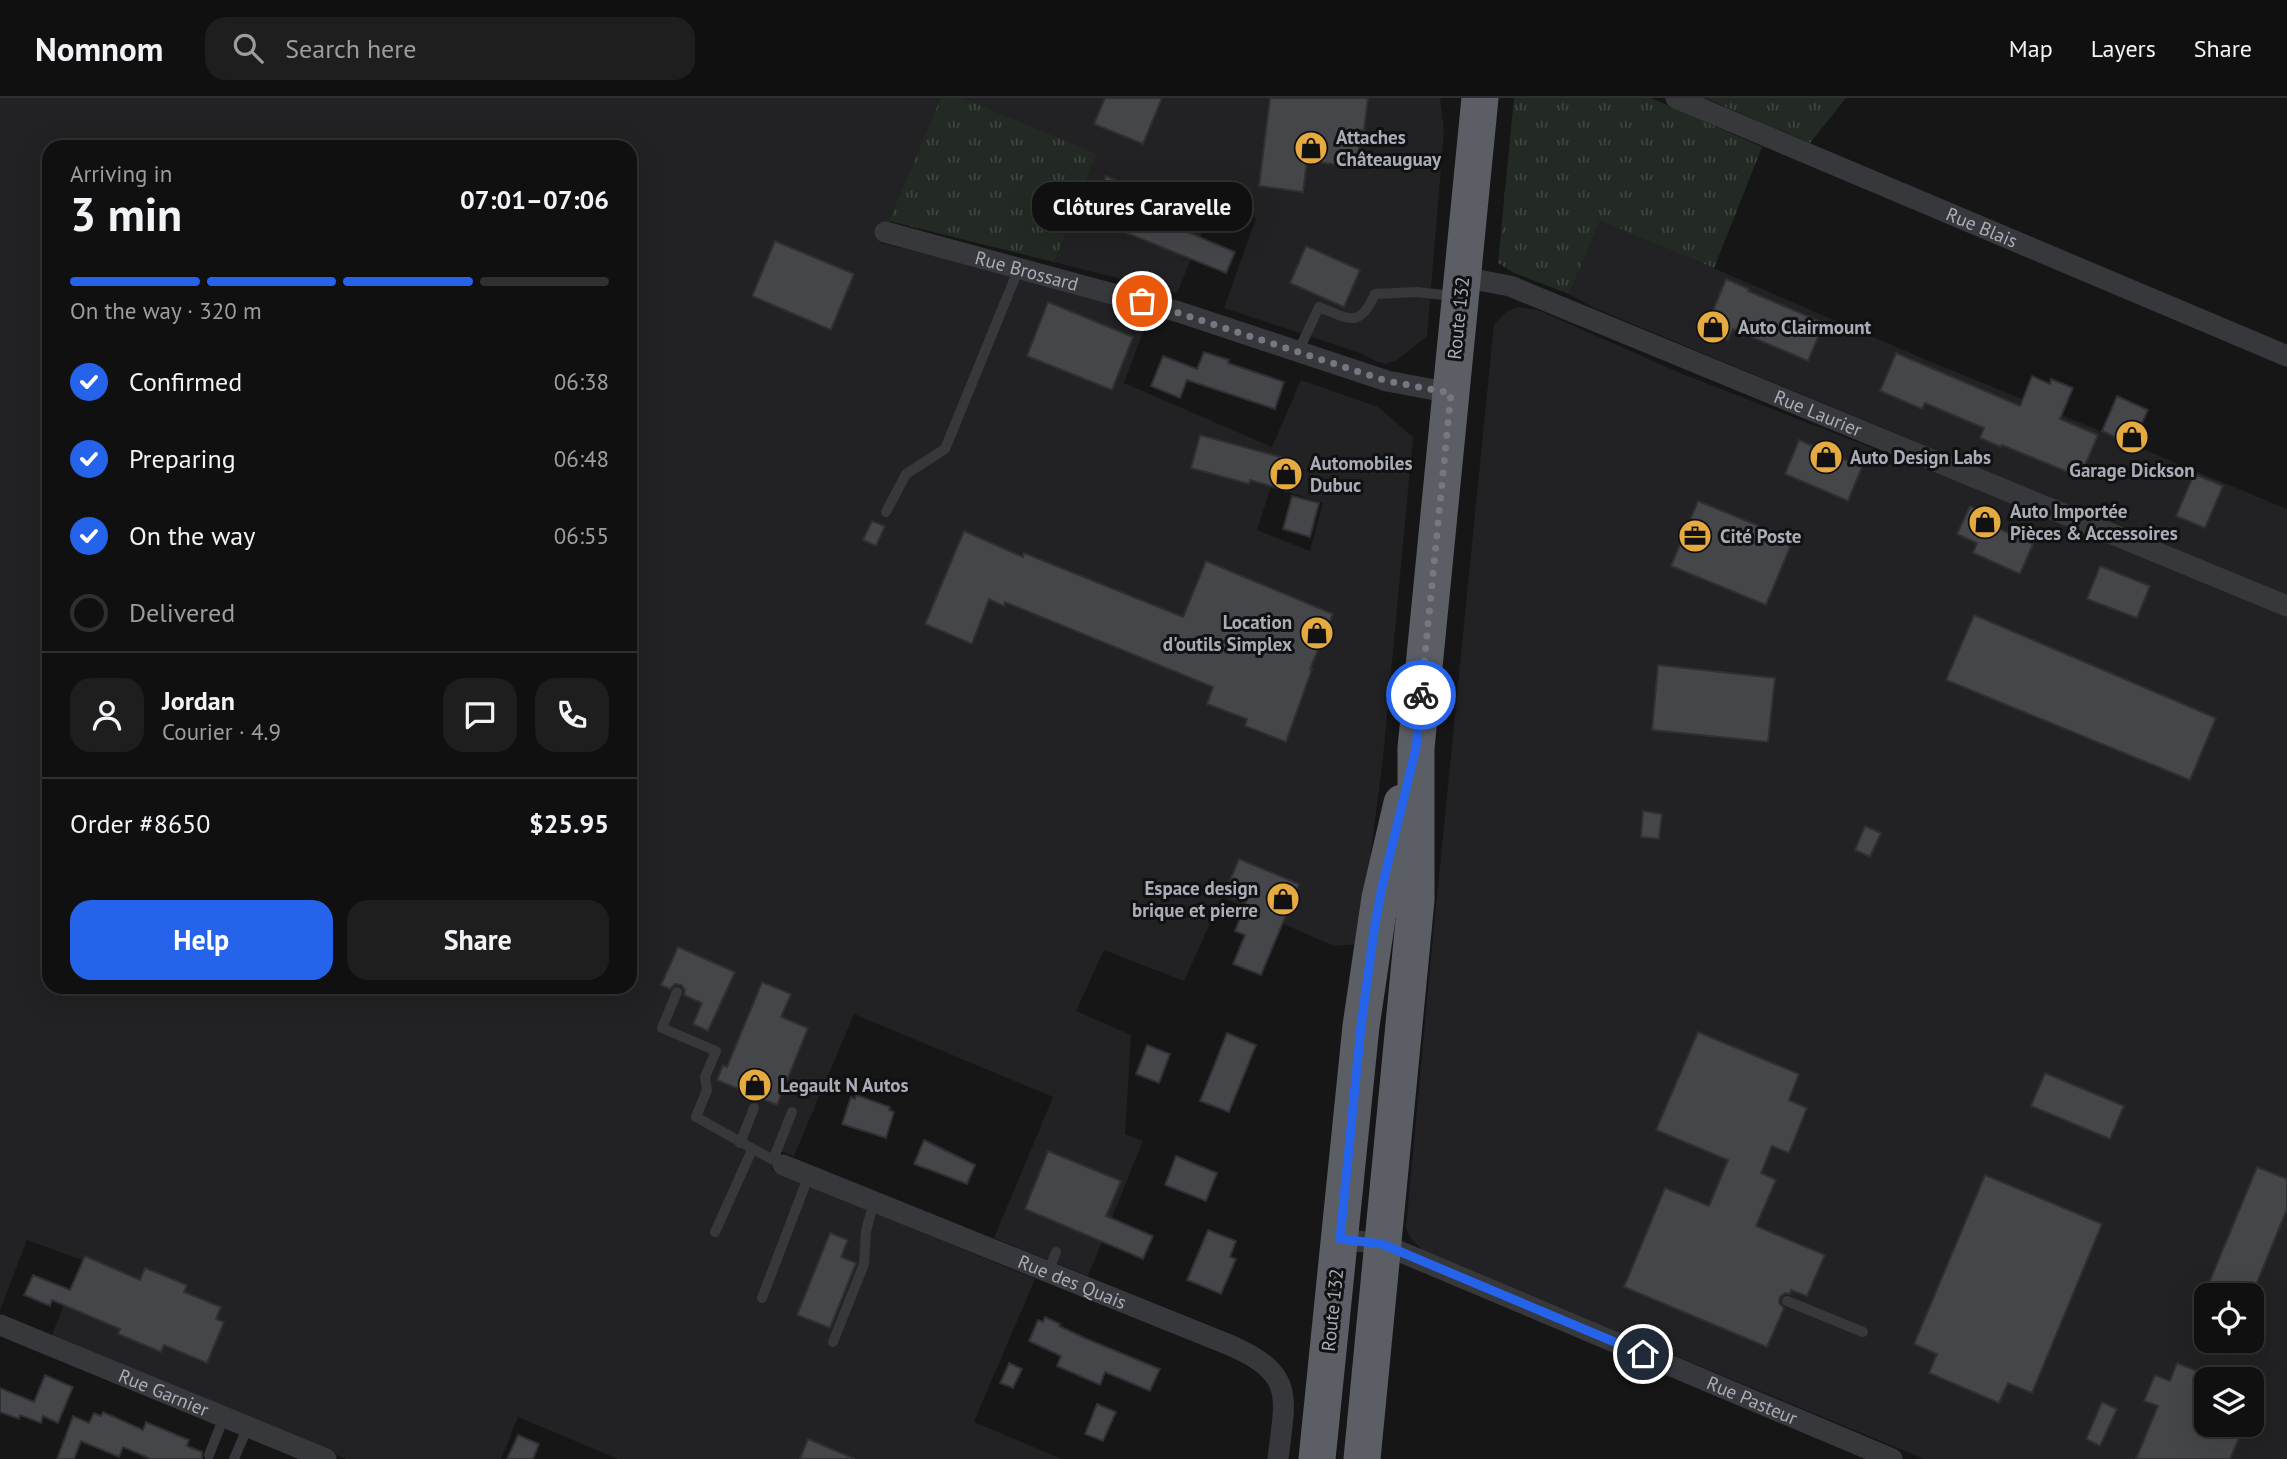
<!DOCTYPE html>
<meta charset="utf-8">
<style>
:root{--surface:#101011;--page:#1e1e1f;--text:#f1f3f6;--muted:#9c9d9f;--line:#303031;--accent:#2563eb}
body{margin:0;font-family:"PT Sans",sans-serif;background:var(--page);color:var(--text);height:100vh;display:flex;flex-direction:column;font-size:26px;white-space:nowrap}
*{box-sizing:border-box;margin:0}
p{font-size:23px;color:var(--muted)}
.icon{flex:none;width:38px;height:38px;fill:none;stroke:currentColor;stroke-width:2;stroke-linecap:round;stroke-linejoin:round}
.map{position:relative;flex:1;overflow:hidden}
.drawer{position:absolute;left:42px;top:42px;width:595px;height:854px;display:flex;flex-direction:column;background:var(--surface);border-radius:21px;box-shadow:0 7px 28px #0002,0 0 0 2px var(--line)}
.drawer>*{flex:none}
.tools{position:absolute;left:2194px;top:1185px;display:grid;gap:14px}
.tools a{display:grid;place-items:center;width:70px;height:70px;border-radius:14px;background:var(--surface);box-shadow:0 7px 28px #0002,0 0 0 2px var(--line);font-size:35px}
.pin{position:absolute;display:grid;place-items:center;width:60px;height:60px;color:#fff;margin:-30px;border:4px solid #fff;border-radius:50%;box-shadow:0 2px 7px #0007}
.courier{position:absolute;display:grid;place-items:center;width:70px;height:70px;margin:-35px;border:5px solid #2563eb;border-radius:50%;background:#fff;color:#222;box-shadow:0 2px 9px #0007}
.bubble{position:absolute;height:49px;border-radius:21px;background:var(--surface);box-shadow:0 7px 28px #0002,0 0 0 2px var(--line);font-size:23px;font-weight:600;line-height:49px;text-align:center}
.overview em{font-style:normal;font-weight:600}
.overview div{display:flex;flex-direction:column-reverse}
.overview{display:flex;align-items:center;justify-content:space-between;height:119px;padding:0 28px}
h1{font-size:46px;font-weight:600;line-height:52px}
.bar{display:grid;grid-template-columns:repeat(4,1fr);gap:10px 7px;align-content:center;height:84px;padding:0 28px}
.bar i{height:9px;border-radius:5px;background:var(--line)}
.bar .current{background:var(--accent)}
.bar p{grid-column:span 4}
.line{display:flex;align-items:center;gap:18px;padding:0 28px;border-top:2px solid var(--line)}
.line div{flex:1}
.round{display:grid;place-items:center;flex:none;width:74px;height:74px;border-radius:21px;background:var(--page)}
ol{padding:0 28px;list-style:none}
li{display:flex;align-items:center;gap:21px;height:77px}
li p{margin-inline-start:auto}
li .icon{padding:7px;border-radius:50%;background:var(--accent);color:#fff;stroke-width:4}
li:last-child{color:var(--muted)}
li i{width:38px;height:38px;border:4px solid var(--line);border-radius:50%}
.action{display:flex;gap:14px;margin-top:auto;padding:14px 28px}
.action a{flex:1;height:80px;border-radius:21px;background:var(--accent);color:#fff;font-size:28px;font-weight:600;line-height:80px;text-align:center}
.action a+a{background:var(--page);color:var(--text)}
header{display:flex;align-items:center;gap:42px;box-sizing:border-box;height:98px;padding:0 35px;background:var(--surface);border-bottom:2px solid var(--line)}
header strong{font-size:33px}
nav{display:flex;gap:38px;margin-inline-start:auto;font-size:24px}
.search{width:490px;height:63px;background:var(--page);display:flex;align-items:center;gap:18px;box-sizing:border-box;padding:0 24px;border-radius:21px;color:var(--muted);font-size:26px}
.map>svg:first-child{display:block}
.built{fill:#222224;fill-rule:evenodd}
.grass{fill:url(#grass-tufts)}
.building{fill:#45464a;stroke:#303033;stroke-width:2}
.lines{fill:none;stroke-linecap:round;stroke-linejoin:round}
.service{stroke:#37383c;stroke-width:10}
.minor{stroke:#37383c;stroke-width:21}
.trunk{stroke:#5b5e64;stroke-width:37}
.done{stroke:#76787f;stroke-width:7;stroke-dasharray:0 12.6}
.route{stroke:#2563eb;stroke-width:9}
.labels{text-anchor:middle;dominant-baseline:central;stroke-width:6;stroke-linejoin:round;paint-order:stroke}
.poi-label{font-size:19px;font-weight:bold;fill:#a9adb7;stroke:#111112;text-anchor:start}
.street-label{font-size:19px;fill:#a9adb7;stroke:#111112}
</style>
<header>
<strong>Nomnom</strong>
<div class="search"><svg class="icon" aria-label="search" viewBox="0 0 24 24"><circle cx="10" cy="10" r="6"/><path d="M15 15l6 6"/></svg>Search here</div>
<nav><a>Map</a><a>Layers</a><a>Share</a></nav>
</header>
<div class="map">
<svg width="2287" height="1361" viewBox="0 0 2287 1361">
<defs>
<pattern id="grass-tufts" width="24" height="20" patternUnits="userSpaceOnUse" patternTransform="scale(1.75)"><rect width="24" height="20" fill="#222a23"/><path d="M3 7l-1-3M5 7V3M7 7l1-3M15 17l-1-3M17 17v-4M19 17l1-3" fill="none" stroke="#3f4641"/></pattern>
</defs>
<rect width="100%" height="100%" fill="#161617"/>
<!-- built -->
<g class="built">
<path d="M0 0H1440L1444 34 1427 238 1397 262 1386 266 1376 263 1360 255 1224 210 1256 120 1215 103 1177 195 890 123 880 145 1055 186 1149 218 1124 285 1272 349 1301 282 1378 309 1413 339 1383 660 1359 846 1334 848 1222 799 1184 883 1104 852 1076 913 1131 937 1125 1036 1143 1043 1088 1178 994 1140 1053 999 854 916 794 1058 780 1053 771 1072 1035 1181 974 1324 1062 1361H618L518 1319 501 1361H346L51 1239 82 1162 27 1142 0 1212ZM49 49H630V889H49ZM1271 389 1323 405 1310 453 1257 432Z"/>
<path d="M1600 121 1931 264 2101 333 2117 298 2148 312 2133 347 2287 411V498L1592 209 1569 196Z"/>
<path d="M1519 209 1538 212 1680 275 2287 512V1361H1924L1423 1153 1411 1141 1406 1130 1433 838 1494 226 1506 214ZM2207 1197H2252V1242H2207ZM2207 1281H2252V1326H2207Z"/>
</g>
<!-- grass -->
<g class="grass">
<path d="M941 0H962L1096 56 1054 164 889 123Z"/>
<path d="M1514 0H1651L1762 49 1714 170 1600 122 1569 196 1514 175 1498 165Z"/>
<path d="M1705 0H1846L1810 45Z"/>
</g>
<!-- building -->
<g class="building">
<path d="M1105 0H1162L1143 46 1094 26Z"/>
<path d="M1270 0H1368L1364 32H1361L1357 69 1307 63 1303 94 1259 88Z"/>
<path d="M1106 78 1191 114 1183 132 1235 154 1226 175 1089 120Z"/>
<path d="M775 143 854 176 831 232 752 198Z"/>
<path d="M1306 148 1360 172 1344 209 1290 185Z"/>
<path d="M1726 181 1749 191 1748 193 1824 225 1808 263 1733 231 1728 242 1705 232Z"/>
<path d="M1048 204 1133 239 1112 292 1027 258Z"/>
<path d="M1204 254 1229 262 1228 265 1284 284 1275 311 1187 282 1180 300 1151 288 1163 258 1197 271Z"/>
<path d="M1896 255 2020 308 2032 278 2050 286 2051 281 2073 290 2060 321 2098 337 2080 379 2002 347 2001 349 1980 340 1984 330 1960 320 1925 305 1922 311 1880 293Z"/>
<path d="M2117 298 2148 312 2132 347 2102 333Z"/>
<path d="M1200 337 1295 363 1287 393 1250 382 1249 386 1191 370Z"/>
<path d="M1799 342 1862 369 1848 403 1785 376Z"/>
<path d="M2194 376 2223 388 2205 430 2176 418Z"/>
<path d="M1292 398 1319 405 1310 439 1283 431Z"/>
<path d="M1698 403 1793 442 1766 507 1671 468Z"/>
<path d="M1970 408 1991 418 1988 426 2033 446 2020 476 1973 455 1977 445 1957 436Z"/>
<path d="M872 423 885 428 876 448 863 442Z"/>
<path d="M964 433 1023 459 1024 455 1183 519 1206 463 1333 516 1310 571H1312L1286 644 1245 628 1247 621 1207 606 1213 589 1005 504 1004 508 989 501 972 546 925 526Z"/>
<path d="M2100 468 2150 488 2137 520 2087 501Z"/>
<path d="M1974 517 2216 620 2190 682 1946 582Z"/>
<path d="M1658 567 1775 580 1768 644 1652 632Z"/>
<path d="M1643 713 1662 716 1659 741 1641 739Z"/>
<path d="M1865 728 1881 735 1870 759 1855 752Z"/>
<path d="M1239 761 1299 786 1261 877 1233 866 1245 837 1235 833 1246 805 1224 796Z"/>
<path d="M678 849 735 874 708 933 693 926 702 905 684 897 685 892 681 887 675 886 670 891 661 887Z"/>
<path d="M762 884 791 896 781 919 808 930 777 1007 717 982 723 967 727 969Z"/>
<path d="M1698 934 1799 976 1789 1002 1807 1010 1789 1055 1772 1048 1761 1075 1776 1082 1756 1128 1825 1157 1807 1198 1791 1192 1790 1196 1785 1195 1780 1199 1779 1205 1784 1210 1767 1249 1624 1189 1665 1090 1709 1108 1728 1062 1656 1032Z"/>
<path d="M1227 935 1256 947 1229 1014 1200 1003Z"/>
<path d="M1147 947 1170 956 1159 985 1136 976Z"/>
<path d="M2045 975 2124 1008 2110 1041 2031 1008Z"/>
<path d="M856 997 890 1009 889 1012 894 1014 886 1040 842 1026 851 999 855 1001Z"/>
<path d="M924 1042 975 1067 967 1086 914 1066Z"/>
<path d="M1048 1053 1121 1083 1106 1118 1153 1138 1143 1161 1025 1111Z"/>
<path d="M1176 1058 1217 1075 1206 1103 1165 1087Z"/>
<path d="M2257 1069 2287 1081V1111L2252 1197H2204Z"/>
<path d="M1985 1077 2102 1126 2032 1295 2008 1285 1999 1305 1929 1275 1937 1256 1914 1246Z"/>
<path d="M1208 1132 1236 1143 1230 1159 1236 1161 1221 1196 1187 1182Z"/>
<path d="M830 1135 848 1142 841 1159 856 1165 830 1230 797 1217Z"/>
<path d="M85 1158 140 1182 145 1170 187 1187 184 1194 221 1209 216 1221 224 1224 207 1265 164 1247 161 1254 118 1236 120 1231 52 1202 50 1208 24 1197 33 1177 70 1192Z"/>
<path d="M1045 1219 1060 1226 1059 1228 1087 1241 1160 1271 1150 1293 1105 1274 1100 1287 1057 1268 1061 1258 1029 1243 1038 1222 1043 1224Z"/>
<path d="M1009 1265 1022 1271 1013 1290 1000 1285Z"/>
<path d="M2177 1265 2207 1277V1326H2245L2230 1361H2136L2158 1308 2144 1303 2155 1277 2170 1283Z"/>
<path d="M45 1277 73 1289 58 1325 43 1318 41 1325 20 1317 19 1321 0 1314V1290L34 1304Z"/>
<path d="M2102 1304 2117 1311 2100 1348 2086 1341Z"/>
<path d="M1097 1306 1116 1314 1103 1343 1085 1336Z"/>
<path d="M103 1314 143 1332 146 1324 189 1342 187 1348 202 1354V1361H151L123 1349 119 1359 81 1343 74 1361H57L73 1318 89 1325 94 1315 101 1318Z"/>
<path d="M518 1337 539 1346 533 1361H507Z"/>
<path d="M808 1341 855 1361H800Z"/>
</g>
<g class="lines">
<!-- service -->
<g class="service">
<path d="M1298 254 1319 209C1350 221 1359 231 1375 196L1416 194 1454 198"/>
<path d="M886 414 906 376 945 351 1019 170"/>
<path d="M677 894 662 930 716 953 705 979 707 992 696 1019 773 1062 792 1014"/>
<path d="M740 1045 754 1010"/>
<path d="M715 1134 752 1052"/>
<path d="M1048 1174 1056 1154"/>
<path d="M762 1200 809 1077"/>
<path d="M1787 1203 1863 1234"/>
<path d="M833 1244 864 1166 866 1133 874 1103"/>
<path d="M209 1357 224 1319"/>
<path d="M234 1361 248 1328"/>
</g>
<!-- minor -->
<g class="minor">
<path id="s1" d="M1676 0 2287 258"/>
<path id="s2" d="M885 134 1179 214 1387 283 1451 295"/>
<path id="s3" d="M1462 179 1510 188 2287 508"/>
<path id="s4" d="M783 1067 1232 1248C1296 1277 1285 1299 1278 1361"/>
<path id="s5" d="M1340 1141 1382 1146 1892 1361"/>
<path id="s6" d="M0 1227 326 1361"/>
</g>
<!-- trunk -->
<g class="trunk">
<path d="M1317 1361 1361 928 1380 800 1402 705"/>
<path d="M1362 1361 1416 802V650L1480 0"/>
</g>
</g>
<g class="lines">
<!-- done -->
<path class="done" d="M1142 203 1387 283 1451 295 1421 597"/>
<!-- route -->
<path class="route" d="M1421 597 1416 650 1382 789 1375 826 1361 928 1340 1141 1382 1146 1643 1256"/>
</g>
<!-- icons -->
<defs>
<symbol id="shop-disc" viewBox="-11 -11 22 22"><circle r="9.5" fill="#e5aa40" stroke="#111112"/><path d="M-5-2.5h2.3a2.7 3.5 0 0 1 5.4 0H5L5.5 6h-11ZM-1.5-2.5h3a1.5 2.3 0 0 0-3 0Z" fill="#111"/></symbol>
<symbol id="office-disc" viewBox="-11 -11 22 22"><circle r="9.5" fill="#e5aa40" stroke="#111112"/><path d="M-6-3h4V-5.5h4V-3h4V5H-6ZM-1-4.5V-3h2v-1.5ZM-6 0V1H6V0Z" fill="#111"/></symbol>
</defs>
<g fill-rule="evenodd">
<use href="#shop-disc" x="1292" y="31" width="38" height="38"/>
<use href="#shop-disc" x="1694" y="210" width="38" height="38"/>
<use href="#shop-disc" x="2113" y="320" width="38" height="38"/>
<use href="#shop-disc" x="1807" y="340" width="38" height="38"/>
<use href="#shop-disc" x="1267" y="357" width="38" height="38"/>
<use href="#shop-disc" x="1966" y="405" width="38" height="38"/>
<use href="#office-disc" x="1676" y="419" width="38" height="38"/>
<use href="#shop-disc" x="1298" y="516" width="38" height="38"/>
<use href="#shop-disc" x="1264" y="782" width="38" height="38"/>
<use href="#shop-disc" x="736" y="968" width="38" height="38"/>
</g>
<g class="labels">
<!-- poi labels -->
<g class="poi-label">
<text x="1336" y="39">Attaches<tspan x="1336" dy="22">Châteauguay</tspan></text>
<text x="1738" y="229">Auto Clairmount</text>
<text x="1850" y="359">Auto Design Labs</text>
<text x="1310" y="365">Automobiles<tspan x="1310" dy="22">Dubuc</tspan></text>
<text x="2132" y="372" text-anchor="middle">Garage Dickson</text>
<text x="2010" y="413">Auto Importée<tspan x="2010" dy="22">Pièces &amp; Accessoires</tspan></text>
<text x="1720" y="438">Cité Poste</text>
<text x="1292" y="524" text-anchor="end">Location<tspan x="1292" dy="22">d'outils Simplex</tspan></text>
<text x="1258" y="790" text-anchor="end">Espace design<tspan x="1258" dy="22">brique et pierre</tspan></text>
<text x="780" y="987">Legault N Autos</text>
</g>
<!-- street labels -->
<g class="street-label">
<text stroke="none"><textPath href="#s1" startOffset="332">Rue Blais</textPath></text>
<text stroke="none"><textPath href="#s2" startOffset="147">Rue Brossard</textPath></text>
<text transform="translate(1458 220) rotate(-84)">Route 132</text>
<text stroke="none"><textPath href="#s3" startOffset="382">Rue Laurier</textPath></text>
<text stroke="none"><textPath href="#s4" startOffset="312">Rue des Quais</textPath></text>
<text transform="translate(1332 1212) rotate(-84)">Route 132</text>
<text stroke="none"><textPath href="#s6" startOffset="177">Rue Garnier</textPath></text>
<text stroke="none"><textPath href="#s5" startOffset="444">Rue Pasteur</textPath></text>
</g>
</g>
</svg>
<div class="tools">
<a><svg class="icon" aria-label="locate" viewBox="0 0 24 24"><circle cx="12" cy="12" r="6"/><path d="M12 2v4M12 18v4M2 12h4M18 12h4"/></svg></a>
<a><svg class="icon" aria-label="layers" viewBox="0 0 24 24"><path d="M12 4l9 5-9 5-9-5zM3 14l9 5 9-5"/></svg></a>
</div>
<div class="pin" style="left:1142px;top:203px;background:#ea580c"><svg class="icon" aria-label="bag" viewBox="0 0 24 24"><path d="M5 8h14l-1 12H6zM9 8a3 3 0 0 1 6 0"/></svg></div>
<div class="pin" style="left:1643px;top:1256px;background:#1f2937"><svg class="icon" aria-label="home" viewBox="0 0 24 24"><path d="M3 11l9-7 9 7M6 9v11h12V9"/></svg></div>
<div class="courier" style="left:1421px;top:597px"><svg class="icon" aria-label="bike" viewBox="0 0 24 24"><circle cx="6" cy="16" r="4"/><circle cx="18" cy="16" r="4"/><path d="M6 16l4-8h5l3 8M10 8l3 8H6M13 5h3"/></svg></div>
<div class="bubble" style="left:1032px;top:84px;width:220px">Clôtures Caravelle</div>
<section class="drawer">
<div class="overview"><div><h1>3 min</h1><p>Arriving in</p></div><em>07:01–07:06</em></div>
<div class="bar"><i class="current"></i><i class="current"></i><i class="current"></i><i></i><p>On the way · 320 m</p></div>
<ol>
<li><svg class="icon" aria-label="check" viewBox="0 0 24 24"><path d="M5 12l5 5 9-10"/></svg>Confirmed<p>06:38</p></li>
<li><svg class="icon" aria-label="check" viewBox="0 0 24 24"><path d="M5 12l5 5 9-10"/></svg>Preparing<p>06:48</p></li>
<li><svg class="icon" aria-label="check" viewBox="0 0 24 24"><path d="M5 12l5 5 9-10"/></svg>On the way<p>06:55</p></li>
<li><i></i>Delivered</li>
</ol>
<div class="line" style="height:126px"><a class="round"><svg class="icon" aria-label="person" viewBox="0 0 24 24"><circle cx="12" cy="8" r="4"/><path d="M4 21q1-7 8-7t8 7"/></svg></a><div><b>Jordan</b><p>Courier · 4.9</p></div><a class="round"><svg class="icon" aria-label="chat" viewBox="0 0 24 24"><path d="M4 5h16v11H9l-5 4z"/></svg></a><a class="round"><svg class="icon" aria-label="phone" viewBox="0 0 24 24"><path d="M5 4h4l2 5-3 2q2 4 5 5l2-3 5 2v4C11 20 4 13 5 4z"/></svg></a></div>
<div class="line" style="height:91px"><div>Order #8650</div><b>$25.95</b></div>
<div class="action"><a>Help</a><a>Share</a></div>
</section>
</div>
